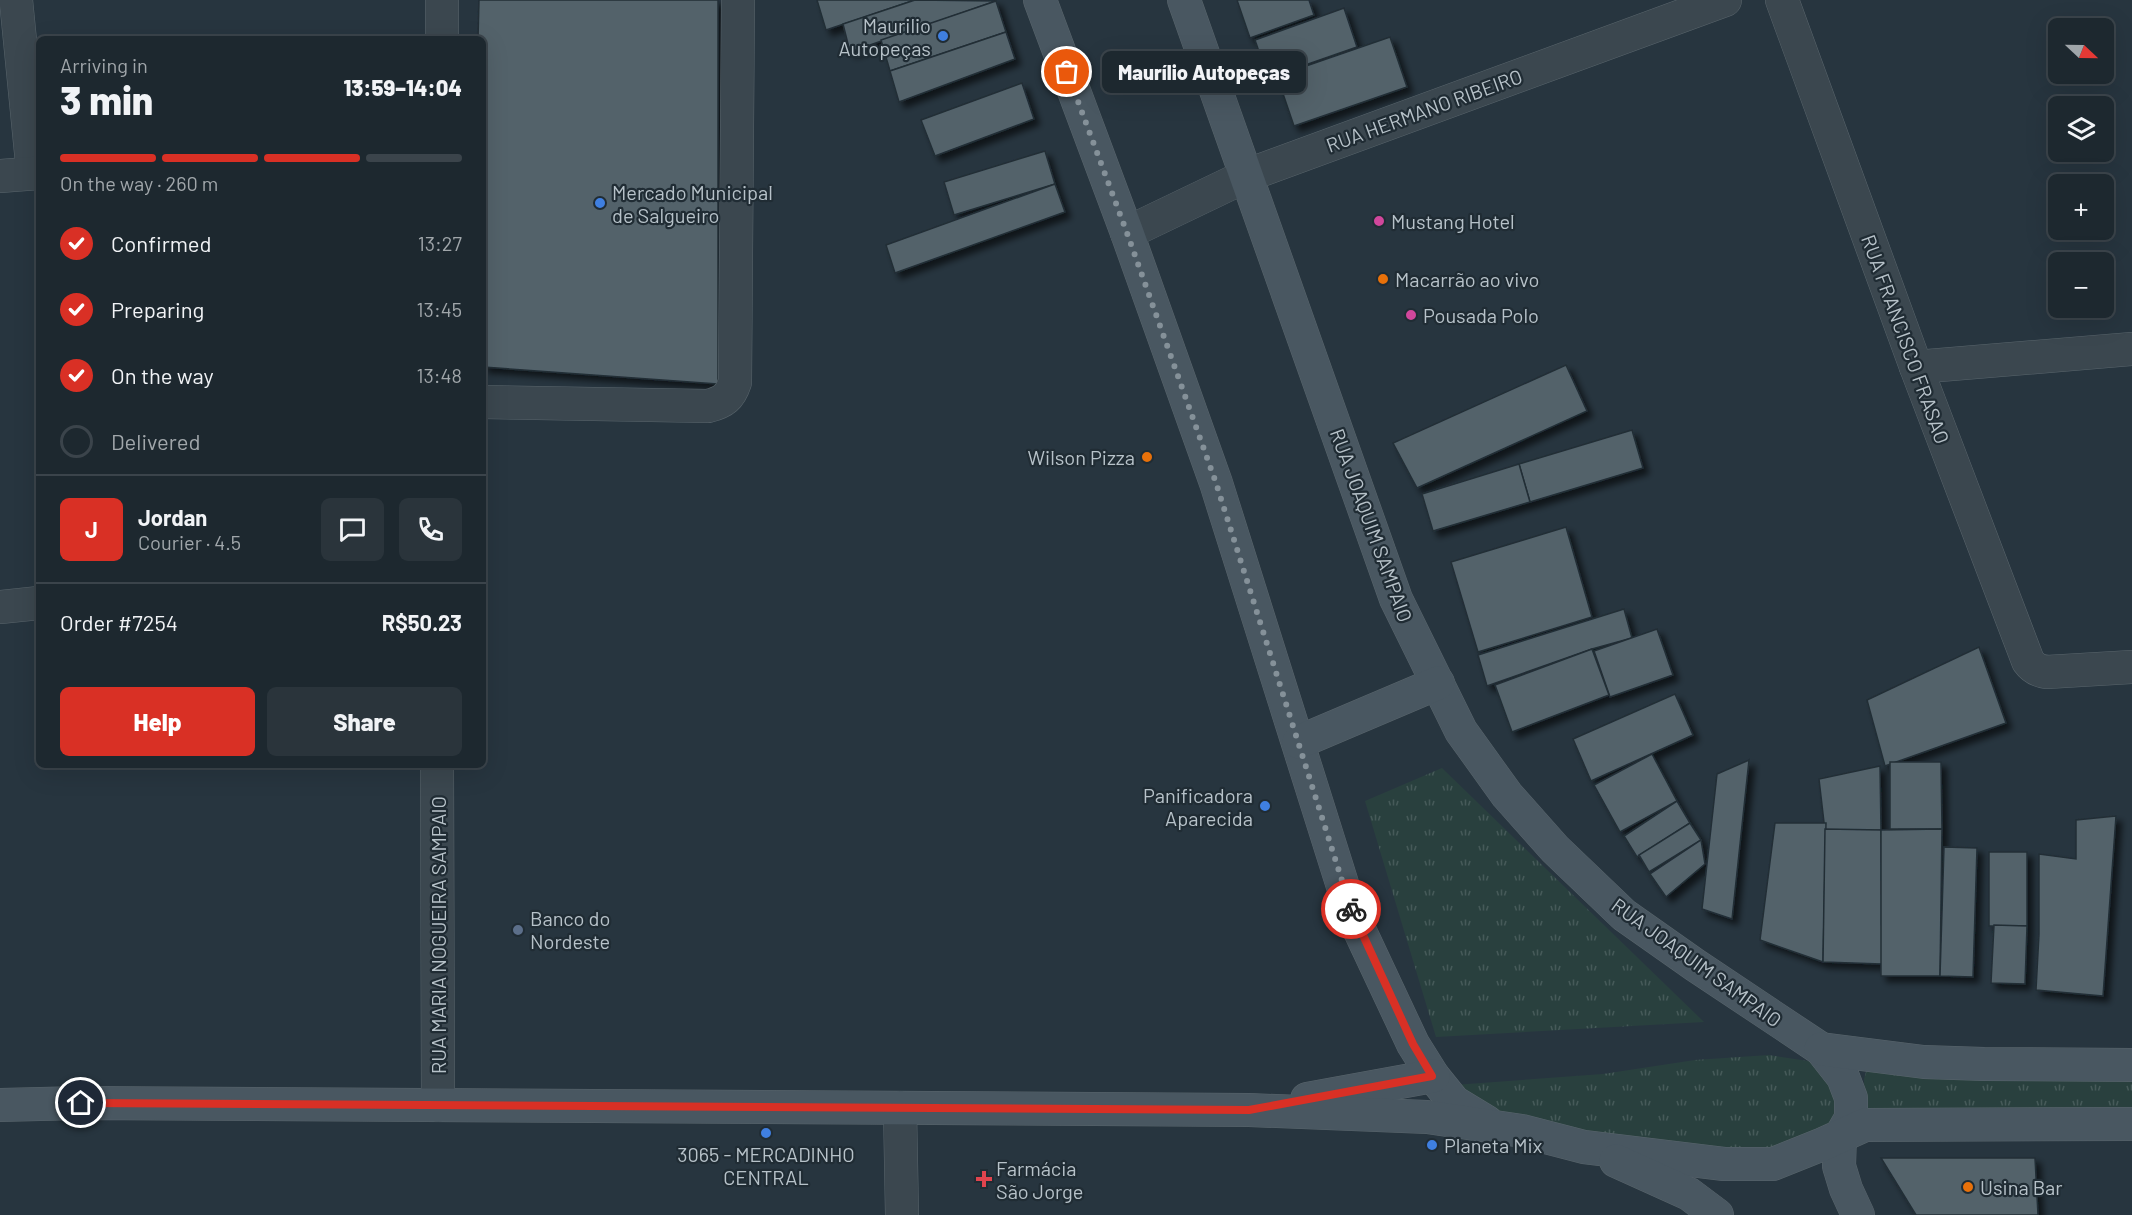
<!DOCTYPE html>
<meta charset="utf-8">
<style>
:root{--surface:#1d282f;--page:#2a343b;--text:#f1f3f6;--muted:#a0a6aa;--line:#3b444b;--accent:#d93025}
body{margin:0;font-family:Barlow,sans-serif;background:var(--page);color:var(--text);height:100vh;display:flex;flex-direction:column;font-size:22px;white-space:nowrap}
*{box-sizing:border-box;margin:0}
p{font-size:20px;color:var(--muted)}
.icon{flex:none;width:33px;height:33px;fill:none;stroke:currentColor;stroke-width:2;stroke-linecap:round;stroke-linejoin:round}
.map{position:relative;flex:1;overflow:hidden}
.panel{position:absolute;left:36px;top:36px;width:450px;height:732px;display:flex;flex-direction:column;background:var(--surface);border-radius:9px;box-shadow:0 6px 24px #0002,0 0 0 2px var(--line)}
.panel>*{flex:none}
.needle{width:39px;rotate:112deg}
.controls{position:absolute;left:2048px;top:18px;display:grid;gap:12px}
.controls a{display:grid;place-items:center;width:66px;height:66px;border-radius:9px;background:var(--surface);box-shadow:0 6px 24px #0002,0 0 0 2px var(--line);font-size:30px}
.pin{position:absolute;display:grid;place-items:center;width:51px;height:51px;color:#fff;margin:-26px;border:3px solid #fff;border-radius:50%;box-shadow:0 2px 6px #0007}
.courier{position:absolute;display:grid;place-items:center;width:60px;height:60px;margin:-30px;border:4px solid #d93025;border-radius:50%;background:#fff;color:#222;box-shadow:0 2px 8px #0007}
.bubble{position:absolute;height:42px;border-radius:9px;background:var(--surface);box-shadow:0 6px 24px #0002,0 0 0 2px var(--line);font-size:20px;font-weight:800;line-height:42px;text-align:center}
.headline em{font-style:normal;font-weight:800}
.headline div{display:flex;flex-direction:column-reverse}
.headline{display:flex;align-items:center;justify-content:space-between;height:102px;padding:0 24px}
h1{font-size:39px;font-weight:800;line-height:45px}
.bar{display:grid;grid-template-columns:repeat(4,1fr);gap:9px 6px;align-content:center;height:72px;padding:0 24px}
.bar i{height:8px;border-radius:4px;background:var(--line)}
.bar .on{background:var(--accent)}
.bar p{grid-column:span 4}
.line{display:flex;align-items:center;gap:15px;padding:0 24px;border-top:2px solid var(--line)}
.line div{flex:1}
.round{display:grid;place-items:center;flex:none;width:63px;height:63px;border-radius:9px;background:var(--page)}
ol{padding:0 24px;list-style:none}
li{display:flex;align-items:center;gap:18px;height:66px}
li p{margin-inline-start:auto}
li .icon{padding:6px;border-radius:50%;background:var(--accent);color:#fff;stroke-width:4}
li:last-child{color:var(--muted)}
li i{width:33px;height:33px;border:3px solid var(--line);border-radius:50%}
.action{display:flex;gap:12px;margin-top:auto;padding:12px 24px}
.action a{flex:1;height:69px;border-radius:9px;background:var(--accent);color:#fff;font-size:24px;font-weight:800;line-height:69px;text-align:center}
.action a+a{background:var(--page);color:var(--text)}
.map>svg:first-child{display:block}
.park{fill:url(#park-tufts)}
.building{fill:#52626b;stroke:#222e36;stroke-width:1.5;filter:url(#shadow)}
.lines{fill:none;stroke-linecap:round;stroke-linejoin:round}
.street-casing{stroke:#59656c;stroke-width:34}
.secondary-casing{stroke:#59656c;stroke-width:34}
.street{stroke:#3b474f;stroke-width:33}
.secondary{stroke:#495761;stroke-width:33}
.done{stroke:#859199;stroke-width:6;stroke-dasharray:0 10.8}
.route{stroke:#d93025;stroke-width:8}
.shop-dot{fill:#3f7fe0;stroke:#202c34;stroke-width:2}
.hotel-dot{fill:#d1479c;stroke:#202c34;stroke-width:2}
.food-dot{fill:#e8710a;stroke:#202c34;stroke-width:2}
.service-dot{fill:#5c6f8a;stroke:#202c34;stroke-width:2}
.health-dot{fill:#e0444e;stroke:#202c34;stroke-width:2}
.labels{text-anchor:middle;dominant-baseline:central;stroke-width:4.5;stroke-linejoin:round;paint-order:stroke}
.poi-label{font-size:20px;fill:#b7c2c9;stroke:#202c34;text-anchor:start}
.street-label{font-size:20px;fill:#b7c2c9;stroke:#202c34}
</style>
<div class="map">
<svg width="2132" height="1215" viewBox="0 0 2132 1215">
<defs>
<pattern id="park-tufts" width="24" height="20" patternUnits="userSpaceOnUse" patternTransform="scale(1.5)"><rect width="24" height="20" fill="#29403e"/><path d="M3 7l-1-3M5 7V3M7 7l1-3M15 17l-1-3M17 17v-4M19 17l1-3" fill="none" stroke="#465a59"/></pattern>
<filter id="shadow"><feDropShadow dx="5.5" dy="5.5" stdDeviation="3" flood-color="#0009"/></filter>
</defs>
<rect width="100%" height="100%" fill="#27353f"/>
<!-- park -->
<g class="park">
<path d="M1442 768 1704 1022 1436 1037 1365 801Z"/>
<path d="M1769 1055 1821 1063 1839 1089 1833 1123 1781 1146 1727 1155 1486 1115 1454 1085 1603 1074 1695 1060Z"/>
<path d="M1870 1058 2132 1061V1115L1865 1118 1864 1079Z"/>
</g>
<!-- building -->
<g class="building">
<path d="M479 0H718V384L483 367V39H478Z"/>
<path d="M817 0H915L826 30Z"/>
<path d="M915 0 996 1 850 52 843 24Z"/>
<path d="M1237 0H1309L1314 15 1250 38Z"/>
<path d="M996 1 1006 32 890 71 881 40Z"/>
<path d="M1344 8 1357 47 1268 78 1255 40Z"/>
<path d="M1006 32 1015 59 899 102 890 71Z"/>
<path d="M1390 37 1407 87 1294 126 1277 76Z"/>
<path d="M1022 83 1034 119 935 156 921 120Z"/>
<path d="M1045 151 1055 184 954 215 944 182Z"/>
<path d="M1055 184 1065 212 895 273 886 245Z"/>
<path d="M1566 365 1587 411 1417 488 1393 443Z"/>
<path d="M1632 430 1643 468 1530 502 1519 464Z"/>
<path d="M1519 464 1530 502 1433 531 1422 494Z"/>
<path d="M1566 527 1592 617 1478 652 1451 562Z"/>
<path d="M1624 609 1632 638 1592 649 1487 686 1478 655Z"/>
<path d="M1657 629 1673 675 1610 697 1594 651Z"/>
<path d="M1979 647 2006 723 1885 766 1867 700Z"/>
<path d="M1592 649 1609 695 1512 732 1495 685Z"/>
<path d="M1675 694 1693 735 1591 781 1573 739Z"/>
<path d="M1652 754 1677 801 1620 832 1594 785Z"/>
<path d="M1749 760 1732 919 1702 909 1717 774Z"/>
<path d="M1890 762H1941L1942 829H1890Z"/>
<path d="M1880 766 1881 830 1825 831 1819 779Z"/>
<path d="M1677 801 1690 823 1637 857 1624 836Z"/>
<path d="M2116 816 2103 996 2036 990 2039 934V854L2076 859V820Z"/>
<path d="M1690 823 1701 840 1649 872 1639 855Z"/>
<path d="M1775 823H1826L1823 962 1760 940Z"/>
<path d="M1825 829 1881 830 1882 964 1823 962Z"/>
<path d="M1942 829 1940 976H1881V830Z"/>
<path d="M1701 840 1705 864 1666 897 1650 874Z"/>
<path d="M1944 847 1977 848 1973 977 1940 976Z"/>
<rect x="1989" y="852" width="38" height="74"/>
<path d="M1994 925 2027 926 2025 984 1991 983Z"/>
<path d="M1881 1158H2035L2038 1215H1916Z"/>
</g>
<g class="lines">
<defs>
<g id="street">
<path d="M16 0 33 173"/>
<path d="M1782 0 1916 367 2028 661C2033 668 2038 671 2047 672L2132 667"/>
<path d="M442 39V0"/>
<path d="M0 176 39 173"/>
<path d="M1127 233 1248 175 1725 0"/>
<path d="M1916 367 2132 349"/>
<path d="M483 402 708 406C724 402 730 397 735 382L738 0"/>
<path d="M0 607 39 603"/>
<path d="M437 765 438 1105"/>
<path d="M900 1108 902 1215"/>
</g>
<g id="secondary">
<path d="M1040 0 1127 233 1216 483 1351 912 1413 1044 1433 1076 1454 1102 1487 1122"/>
<path d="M1184 0 1396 599 1461 731 1507 795 1555 849 1624 915 1695 965 1821 1049 1843 1077 1851 1098V1118L1840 1137 1839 1166 1846 1189 1858 1215"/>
<path d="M1299 742 1438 683"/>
<path d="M1821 1049 1924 1062 1984 1064 2132 1065"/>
<path d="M1307 1099 1433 1076"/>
<path d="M0 1105 81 1103 1249 1110 1427 1117 1522 1131 1584 1147 1724 1164H1773L1823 1144 1865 1125 2132 1124"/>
<path d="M1616 1161 1689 1194 1717 1215"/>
</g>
</defs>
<!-- street casing -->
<use href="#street" class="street-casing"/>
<!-- secondary casing -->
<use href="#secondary" class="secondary-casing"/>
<!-- street -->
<use href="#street" class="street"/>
<!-- secondary -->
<use href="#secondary" class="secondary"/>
</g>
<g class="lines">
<!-- done -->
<path class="done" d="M1067 72 1127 233 1216 483 1351 909"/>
<!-- route -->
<path class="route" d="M81 1103 1249 1110 1432 1076 1413 1044 1351 909"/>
</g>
<!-- markers -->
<g class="shop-dot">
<circle cx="943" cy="36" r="6"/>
<circle cx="600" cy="203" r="6"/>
<circle cx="1265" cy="806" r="6"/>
<circle cx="766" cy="1133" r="6"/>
<circle cx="1432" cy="1145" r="6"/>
</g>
<g class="hotel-dot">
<circle cx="1379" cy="221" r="6"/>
<circle cx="1411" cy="315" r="6"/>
</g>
<g class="food-dot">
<circle cx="1383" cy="279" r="6"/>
<circle cx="1147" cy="457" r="6"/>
<circle cx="1968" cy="1187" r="6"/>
</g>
<circle class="service-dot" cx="518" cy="930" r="6"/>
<path class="health-dot" d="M981 1170h6v6h6v6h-6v6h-6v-6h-6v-6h6z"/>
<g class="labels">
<!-- poi labels -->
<g class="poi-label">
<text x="931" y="25" text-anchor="end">Maurilio<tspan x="931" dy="23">Autopeças</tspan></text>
<text x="612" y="192">Mercado Municipal<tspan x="612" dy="23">de Salgueiro</tspan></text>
<text x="1391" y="221">Mustang Hotel</text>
<text x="1395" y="279">Macarrão ao vivo</text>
<text x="1423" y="315">Pousada Polo</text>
<text x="1135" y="457" text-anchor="end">Wilson Pizza</text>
<text x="1253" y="795" text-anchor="end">Panificadora<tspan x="1253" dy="23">Aparecida</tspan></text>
<text x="530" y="918">Banco do<tspan x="530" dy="23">Nordeste</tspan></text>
<text x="1444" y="1145">Planeta Mix</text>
<text x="766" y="1154" text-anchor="middle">3065 - MERCADINHO<tspan x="766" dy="23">CENTRAL</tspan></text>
<text x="996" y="1168">Farmácia<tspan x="996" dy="23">São Jorge</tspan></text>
<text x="1980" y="1187">Usina Bar</text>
</g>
<!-- street labels -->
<g class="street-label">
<text transform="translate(1424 110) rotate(-20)">RUA HERMANO RIBEIRO</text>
<text transform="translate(1906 339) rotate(70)">RUA FRANCISCO FRASAO</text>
<text transform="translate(1372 525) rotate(70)">RUA JOAQUIM SAMPAIO</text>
<text transform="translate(438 935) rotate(-90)">RUA MARIA NOGUEIRA SAMPAIO</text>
<text transform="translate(1697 962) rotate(36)">RUA JOAQUIM SAMPAIO</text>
</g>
</g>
</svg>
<div class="controls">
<a><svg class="needle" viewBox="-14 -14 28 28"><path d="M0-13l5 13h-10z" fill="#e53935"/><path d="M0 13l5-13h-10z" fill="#a0a6aa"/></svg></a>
<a><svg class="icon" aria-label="layers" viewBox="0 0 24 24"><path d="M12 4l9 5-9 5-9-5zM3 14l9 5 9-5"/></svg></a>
<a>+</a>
<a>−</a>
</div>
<div class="pin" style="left:1067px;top:72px;background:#ea580c"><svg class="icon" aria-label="bag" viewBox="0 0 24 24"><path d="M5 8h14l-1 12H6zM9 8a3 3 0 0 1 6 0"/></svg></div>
<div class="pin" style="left:81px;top:1103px;background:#1f2937"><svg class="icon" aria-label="home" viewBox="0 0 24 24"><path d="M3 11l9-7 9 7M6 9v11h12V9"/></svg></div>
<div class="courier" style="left:1351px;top:909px"><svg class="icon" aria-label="bike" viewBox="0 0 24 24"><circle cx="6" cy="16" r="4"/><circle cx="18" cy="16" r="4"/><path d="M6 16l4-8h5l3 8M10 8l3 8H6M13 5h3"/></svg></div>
<div class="bubble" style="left:1102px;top:51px;width:204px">Maurílio Autopeças</div>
<section class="panel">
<div class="headline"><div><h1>3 min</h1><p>Arriving in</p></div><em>13:59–14:04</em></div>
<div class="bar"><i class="on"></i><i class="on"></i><i class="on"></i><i></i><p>On the way · 260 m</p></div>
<ol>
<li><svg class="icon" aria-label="check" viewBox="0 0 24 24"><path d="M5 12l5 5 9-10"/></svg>Confirmed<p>13:27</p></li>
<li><svg class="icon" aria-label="check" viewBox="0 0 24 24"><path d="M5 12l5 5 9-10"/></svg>Preparing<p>13:45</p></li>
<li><svg class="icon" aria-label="check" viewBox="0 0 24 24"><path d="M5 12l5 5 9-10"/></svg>On the way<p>13:48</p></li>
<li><i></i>Delivered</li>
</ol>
<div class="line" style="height:108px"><b class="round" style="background:var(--accent);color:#fff">J</b><div><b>Jordan</b><p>Courier · 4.5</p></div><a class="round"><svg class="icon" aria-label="chat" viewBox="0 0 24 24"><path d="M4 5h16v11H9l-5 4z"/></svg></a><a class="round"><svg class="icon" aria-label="phone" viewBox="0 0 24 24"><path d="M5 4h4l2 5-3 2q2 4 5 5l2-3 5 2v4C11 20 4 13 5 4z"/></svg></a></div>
<div class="line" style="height:78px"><div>Order #7254</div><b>R$50.23</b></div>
<div class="action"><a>Help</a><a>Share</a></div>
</section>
</div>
